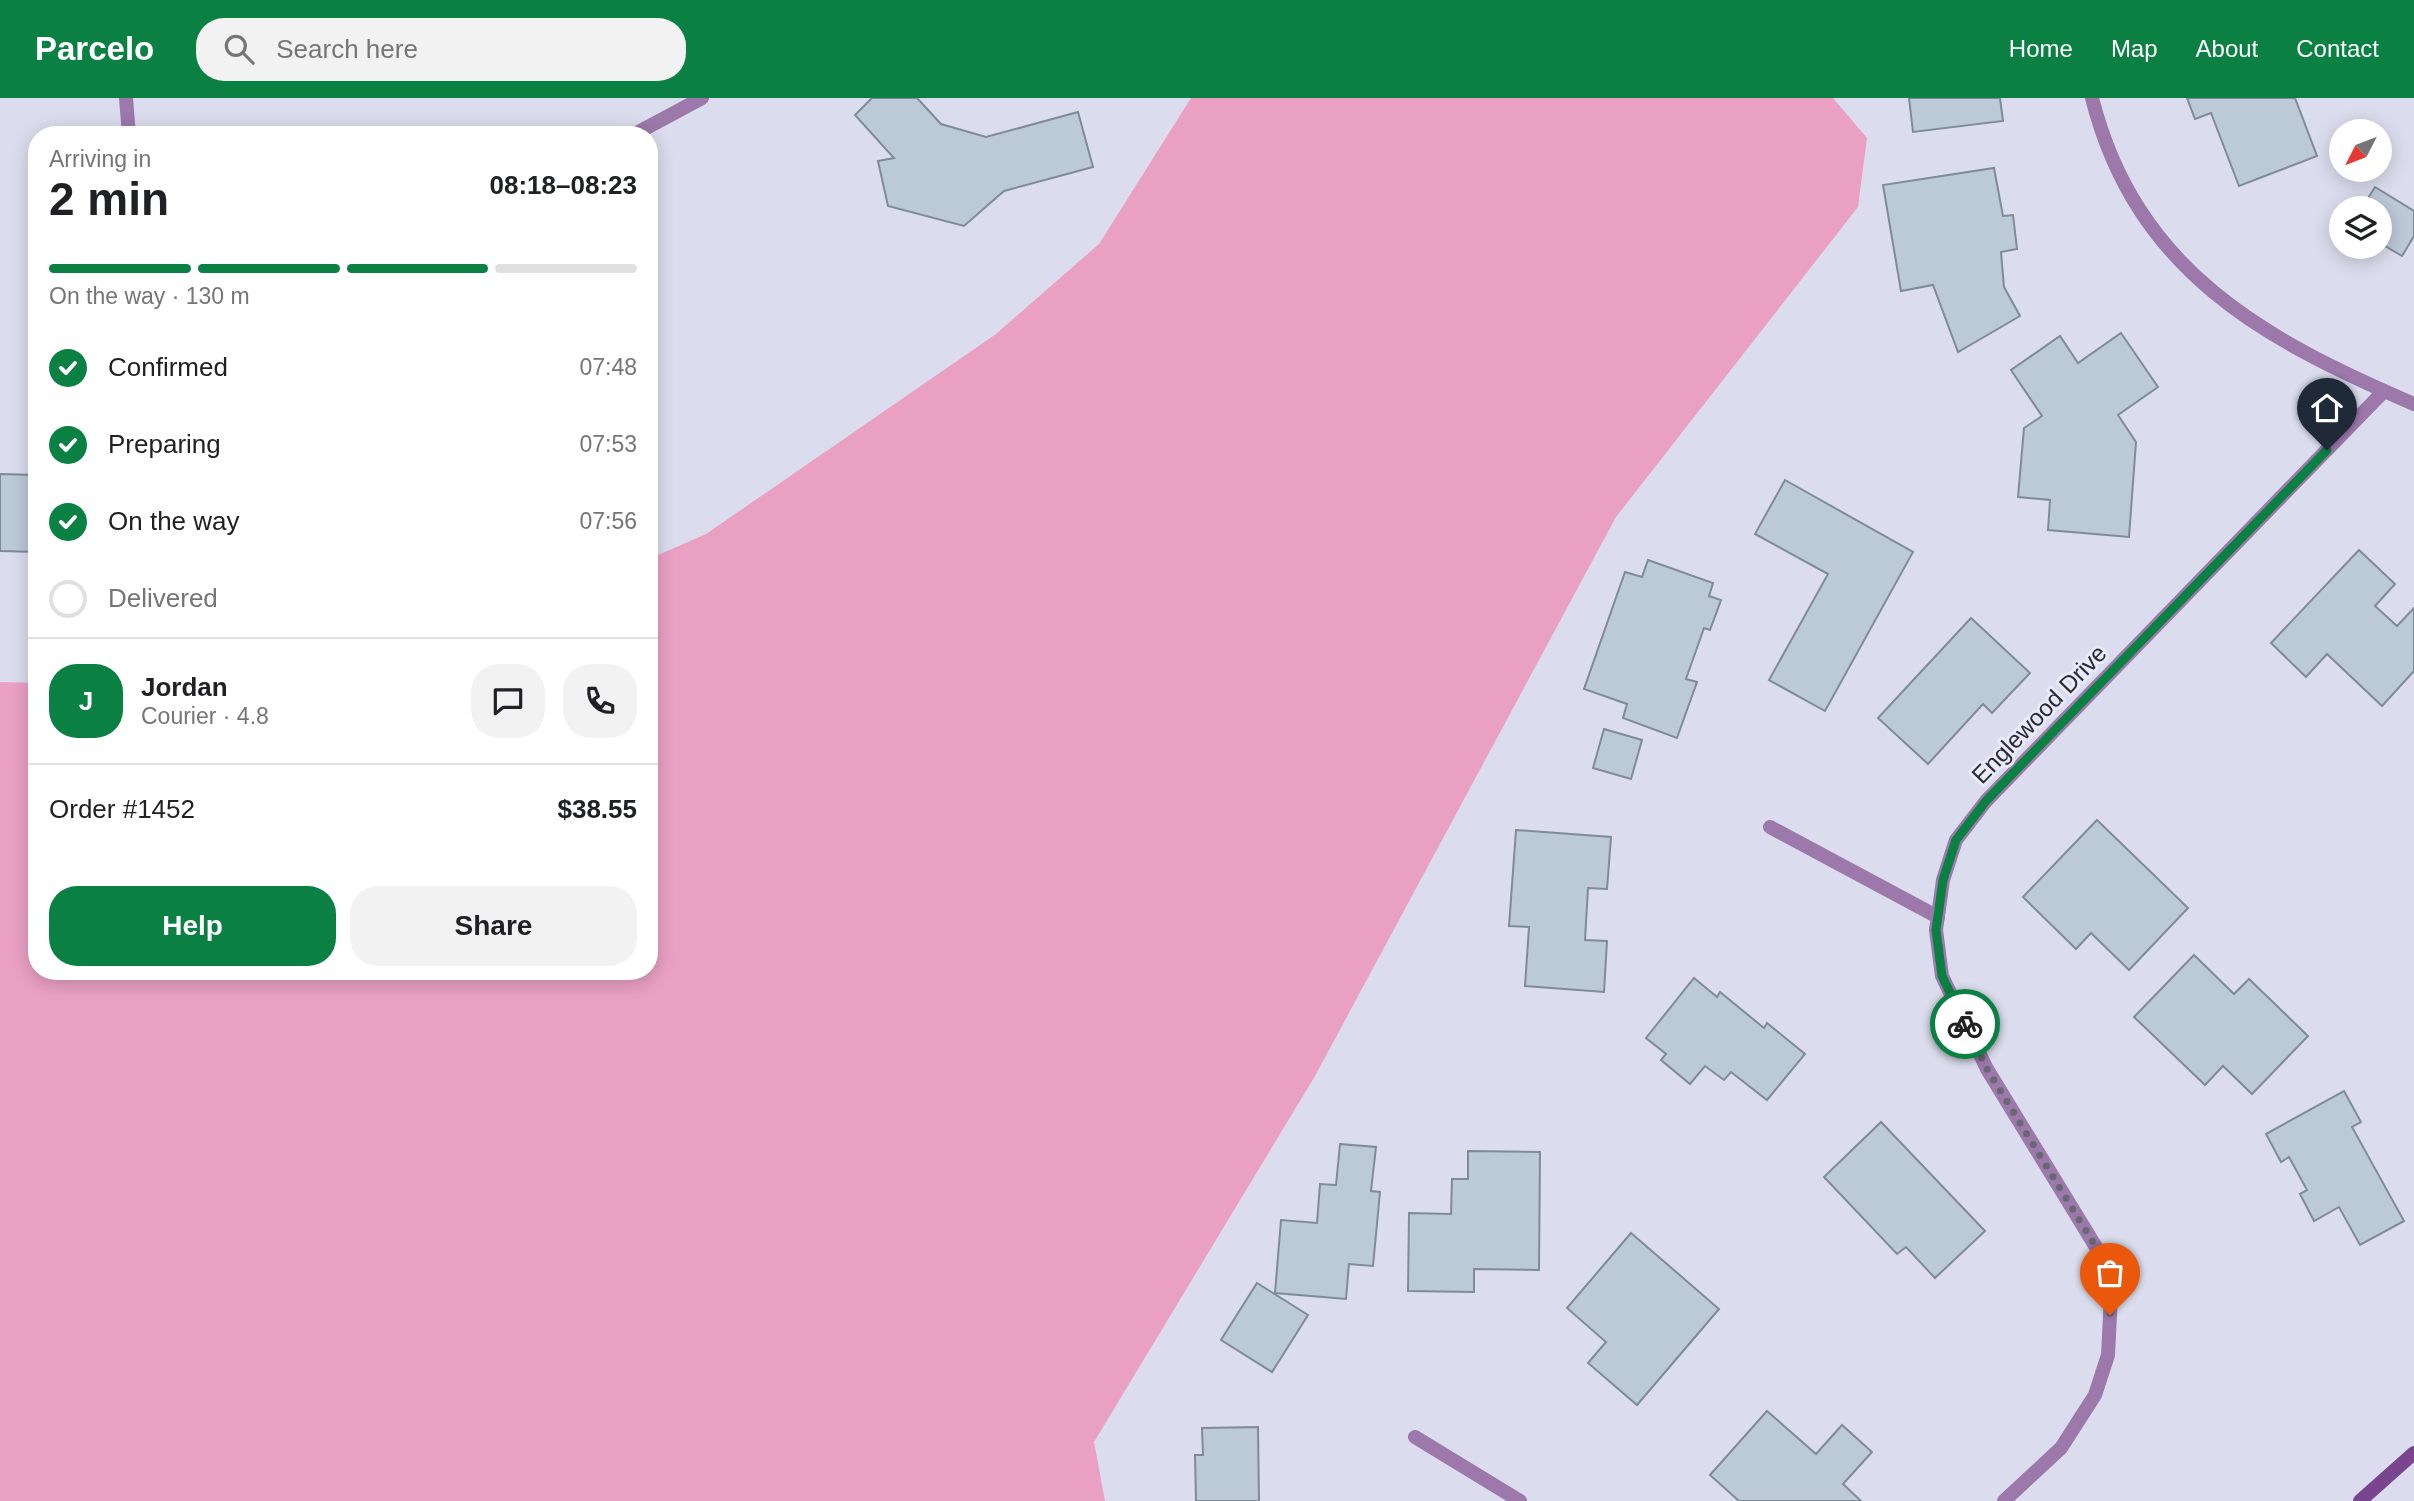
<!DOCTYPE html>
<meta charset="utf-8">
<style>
:root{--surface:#fff;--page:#f2f2f2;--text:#202124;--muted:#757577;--line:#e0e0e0;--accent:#0b8043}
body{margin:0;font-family:Helvetica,sans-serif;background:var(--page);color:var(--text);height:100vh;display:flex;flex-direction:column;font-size:26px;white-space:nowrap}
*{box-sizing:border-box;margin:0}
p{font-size:23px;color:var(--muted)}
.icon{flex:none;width:38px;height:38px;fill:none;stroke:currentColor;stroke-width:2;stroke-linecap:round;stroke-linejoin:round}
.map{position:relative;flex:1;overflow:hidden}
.drawer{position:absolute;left:28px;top:28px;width:630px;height:854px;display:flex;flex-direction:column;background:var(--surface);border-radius:28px;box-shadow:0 4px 18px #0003}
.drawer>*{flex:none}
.needle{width:46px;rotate:228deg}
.controls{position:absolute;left:2329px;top:21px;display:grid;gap:14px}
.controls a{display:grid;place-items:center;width:63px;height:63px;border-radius:50%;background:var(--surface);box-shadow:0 4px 18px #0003;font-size:35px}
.pin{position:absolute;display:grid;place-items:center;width:60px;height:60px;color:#fff;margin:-72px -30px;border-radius:50% 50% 50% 0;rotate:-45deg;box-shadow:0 0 7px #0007}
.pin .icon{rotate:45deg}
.courier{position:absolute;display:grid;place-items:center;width:70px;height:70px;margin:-35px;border:5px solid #0b8043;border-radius:50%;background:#fff;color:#222;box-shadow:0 2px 9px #0007}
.overview em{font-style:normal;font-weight:600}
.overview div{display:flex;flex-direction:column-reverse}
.overview{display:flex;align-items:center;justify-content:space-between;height:119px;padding:0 21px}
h1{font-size:46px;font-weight:600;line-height:52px}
.bar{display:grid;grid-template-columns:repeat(4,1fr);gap:10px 7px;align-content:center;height:84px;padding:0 21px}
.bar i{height:9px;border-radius:5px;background:var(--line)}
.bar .active{background:var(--accent)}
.bar p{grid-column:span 4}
.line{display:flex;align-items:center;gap:18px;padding:0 21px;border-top:2px solid var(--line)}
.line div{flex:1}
.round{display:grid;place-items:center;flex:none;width:74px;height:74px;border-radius:28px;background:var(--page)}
ol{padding:0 21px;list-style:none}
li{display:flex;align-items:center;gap:21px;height:77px}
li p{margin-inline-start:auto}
li .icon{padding:7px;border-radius:50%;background:var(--accent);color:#fff;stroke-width:4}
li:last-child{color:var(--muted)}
li i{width:38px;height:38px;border:4px solid var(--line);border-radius:50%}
.primary-button{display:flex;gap:14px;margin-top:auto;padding:14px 21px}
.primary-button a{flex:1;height:80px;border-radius:28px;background:var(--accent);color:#fff;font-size:28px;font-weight:600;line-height:80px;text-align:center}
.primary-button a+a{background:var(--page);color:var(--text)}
header{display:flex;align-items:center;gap:42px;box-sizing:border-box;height:98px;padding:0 35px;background:var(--accent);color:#fff}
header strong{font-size:33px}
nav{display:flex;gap:38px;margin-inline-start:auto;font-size:24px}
.search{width:490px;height:63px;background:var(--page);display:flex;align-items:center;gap:18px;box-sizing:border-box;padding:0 24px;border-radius:28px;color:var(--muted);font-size:26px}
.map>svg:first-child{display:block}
.green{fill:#eaa0c3}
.building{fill:#bcc9d7;stroke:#7f8b98;stroke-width:2}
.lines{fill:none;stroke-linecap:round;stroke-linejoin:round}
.street{stroke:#9c78ab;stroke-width:14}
.secondary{stroke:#7a458f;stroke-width:14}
.done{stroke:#676872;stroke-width:7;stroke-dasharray:0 12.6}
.route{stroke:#0b8043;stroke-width:9}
.labels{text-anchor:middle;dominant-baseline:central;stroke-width:6;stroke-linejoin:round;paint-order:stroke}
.street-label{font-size:24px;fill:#292930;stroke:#e8eafc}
</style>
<header>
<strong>Parcelo</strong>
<div class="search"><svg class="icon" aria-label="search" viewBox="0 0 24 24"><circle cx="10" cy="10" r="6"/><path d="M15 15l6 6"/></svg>Search here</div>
<nav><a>Home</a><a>Map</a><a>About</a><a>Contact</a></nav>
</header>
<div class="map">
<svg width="2414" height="1403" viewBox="0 0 2414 1403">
<rect width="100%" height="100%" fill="#dbddee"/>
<!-- green -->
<path class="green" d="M1191 0H1833L1867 40 1858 109 1616 419 1315 978 1094 1344 1105 1403H0V584L37 585V873H649V461L706 436 996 236 1099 146Z"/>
<!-- building -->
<g class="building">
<path d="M872 0H917L941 26 986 39 1078 14 1093 69 1004 93 964 128 888 108 878 63 894 60 855 17Z"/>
<path d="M1909 0H2000L2003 23 1913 34Z"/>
<path d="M2187 0H2295L2317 58 2239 88 2211 15 2195 21Z"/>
<path d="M1994 70 2003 118 2013 117 2017 151 2001 154 2004 189 2020 218 1958 254 1933 187 1901 193 1883 87Z"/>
<path d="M2375 89 2414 113V138L2402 158 2380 145V110H2362Z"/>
<path d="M2121 235 2158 289 2118 317 2136 344 2129 439 2048 432 2050 402 2018 399 2024 330 2042 318 2011 272 2060 238 2078 265Z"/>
<path d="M0 376 37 377V454L0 453Z"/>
<path d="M1785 382 1913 454 1825 613 1769 582 1828 476 1755 436Z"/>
<path d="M2359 452 2395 486 2375 508 2397 528 2414 510V573L2382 608 2327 556 2306 579 2271 545Z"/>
<path d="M1648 462 1713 485 1709 498 1721 502 1710 532 1704 530 1686 581 1697 584 1677 640 1623 620 1627 606 1584 591 1625 474 1642 479Z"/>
<path d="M1971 520 2030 575 1992 615 1983 606 1928 666 1878 620Z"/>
<path d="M1604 631 1642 642 1631 681 1593 670Z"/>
<path d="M2097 722 2188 810 2129 872 2091 835 2076 851 2023 799Z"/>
<path d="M1516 732 1611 739 1607 791 1588 790 1585 842 1607 843 1604 894 1525 888 1529 829 1509 828Z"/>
<path d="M2194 857 2234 896 2249 881 2308 938 2252 996 2223 968 2205 987 2134 919Z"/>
<path d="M1694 880 1717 899 1720 894 1764 930 1767 925 1805 956 1767 1002 1731 974 1724 982 1705 968 1690 986 1661 962 1666 956 1646 940Z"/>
<path d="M2344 993 2361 1024 2352 1029 2404 1123 2360 1147 2339 1109 2314 1123 2300 1096 2307 1092 2289 1059 2281 1064 2266 1036Z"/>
<path d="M1881 1024 1985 1133 1935 1180 1906 1149 1897 1156 1824 1079Z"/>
<path d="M1340 1046 1376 1049 1371 1093 1380 1094 1373 1168 1349 1166 1346 1201 1275 1195 1281 1122 1317 1125 1320 1086 1336 1087Z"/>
<path d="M1468 1053 1540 1054 1539 1172 1474 1171V1194L1408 1193 1409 1115 1451 1116 1452 1081H1468Z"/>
<path d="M1631 1135 1719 1211 1637 1307 1588 1265 1606 1244 1567 1210Z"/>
<path d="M1257 1185 1308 1217 1272 1274 1221 1242Z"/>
<path d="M1767 1313 1816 1356 1842 1327 1872 1354 1843 1386 1861 1403H1739L1710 1377Z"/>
<path d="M1258 1329 1259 1403H1196L1195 1357H1203L1202 1330Z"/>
</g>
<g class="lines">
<!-- street -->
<g class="street">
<path d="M126 0 129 37"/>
<path d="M2092 0C2136 173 2263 241 2414 306"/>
<path d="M633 37 702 0"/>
<path d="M1770 729 1938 819"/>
<path d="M1415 1339 1520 1403"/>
<path d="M2004 1403 2061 1350 2095 1297 2108 1257 2111 1197 2099 1154 1987 971 1942 878 1936 832 1943 782 1956 742 1986 703 2384 293"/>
</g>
<!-- secondary -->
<path class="secondary" d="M2360 1403 2414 1355"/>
</g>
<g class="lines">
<!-- done -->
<path class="done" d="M1965 926 1987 971 2099 1154 2111 1198 2110 1217"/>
<!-- route -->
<path class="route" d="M1965 926 1942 878 1936 832 1943 782 1956 742 1986 703 2327 352"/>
</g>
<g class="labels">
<!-- street labels -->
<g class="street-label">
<text transform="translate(2039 616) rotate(-46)">Englewood Drive</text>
</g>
</g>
</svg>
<div class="controls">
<a><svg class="needle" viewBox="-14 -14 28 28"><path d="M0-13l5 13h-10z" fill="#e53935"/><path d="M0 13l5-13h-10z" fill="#757577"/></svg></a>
<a><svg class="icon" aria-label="layers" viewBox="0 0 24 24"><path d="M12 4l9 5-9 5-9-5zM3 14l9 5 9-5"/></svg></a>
</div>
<div class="pin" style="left:2110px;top:1217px;background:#ea580c"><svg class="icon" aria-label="bag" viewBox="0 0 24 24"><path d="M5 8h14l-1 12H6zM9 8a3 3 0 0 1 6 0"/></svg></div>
<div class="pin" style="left:2327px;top:352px;background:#1f2937"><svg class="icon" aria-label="home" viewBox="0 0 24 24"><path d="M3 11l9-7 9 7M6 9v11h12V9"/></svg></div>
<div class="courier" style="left:1965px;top:926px"><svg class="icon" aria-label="bike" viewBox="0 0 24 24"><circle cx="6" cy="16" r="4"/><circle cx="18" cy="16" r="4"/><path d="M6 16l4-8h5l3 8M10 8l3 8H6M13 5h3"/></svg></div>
<section class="drawer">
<div class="overview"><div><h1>2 min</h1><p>Arriving in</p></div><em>08:18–08:23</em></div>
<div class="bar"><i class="active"></i><i class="active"></i><i class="active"></i><i></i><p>On the way · 130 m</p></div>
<ol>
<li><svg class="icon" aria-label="check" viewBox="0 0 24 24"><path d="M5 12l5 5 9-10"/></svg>Confirmed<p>07:48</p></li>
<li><svg class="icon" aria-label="check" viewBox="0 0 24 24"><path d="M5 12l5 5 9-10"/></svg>Preparing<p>07:53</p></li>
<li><svg class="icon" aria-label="check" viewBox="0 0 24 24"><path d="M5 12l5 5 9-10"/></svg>On the way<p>07:56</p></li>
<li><i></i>Delivered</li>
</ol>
<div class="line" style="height:126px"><b class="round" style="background:var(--accent);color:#fff">J</b><div><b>Jordan</b><p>Courier · 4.8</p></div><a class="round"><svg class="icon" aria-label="chat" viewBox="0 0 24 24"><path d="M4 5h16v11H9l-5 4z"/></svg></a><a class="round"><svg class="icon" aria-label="phone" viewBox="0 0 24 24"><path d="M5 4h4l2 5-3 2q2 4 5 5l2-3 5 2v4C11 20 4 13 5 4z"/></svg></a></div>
<div class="line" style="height:91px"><div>Order #1452</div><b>$38.55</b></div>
<div class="primary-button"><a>Help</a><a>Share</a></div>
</section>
</div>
